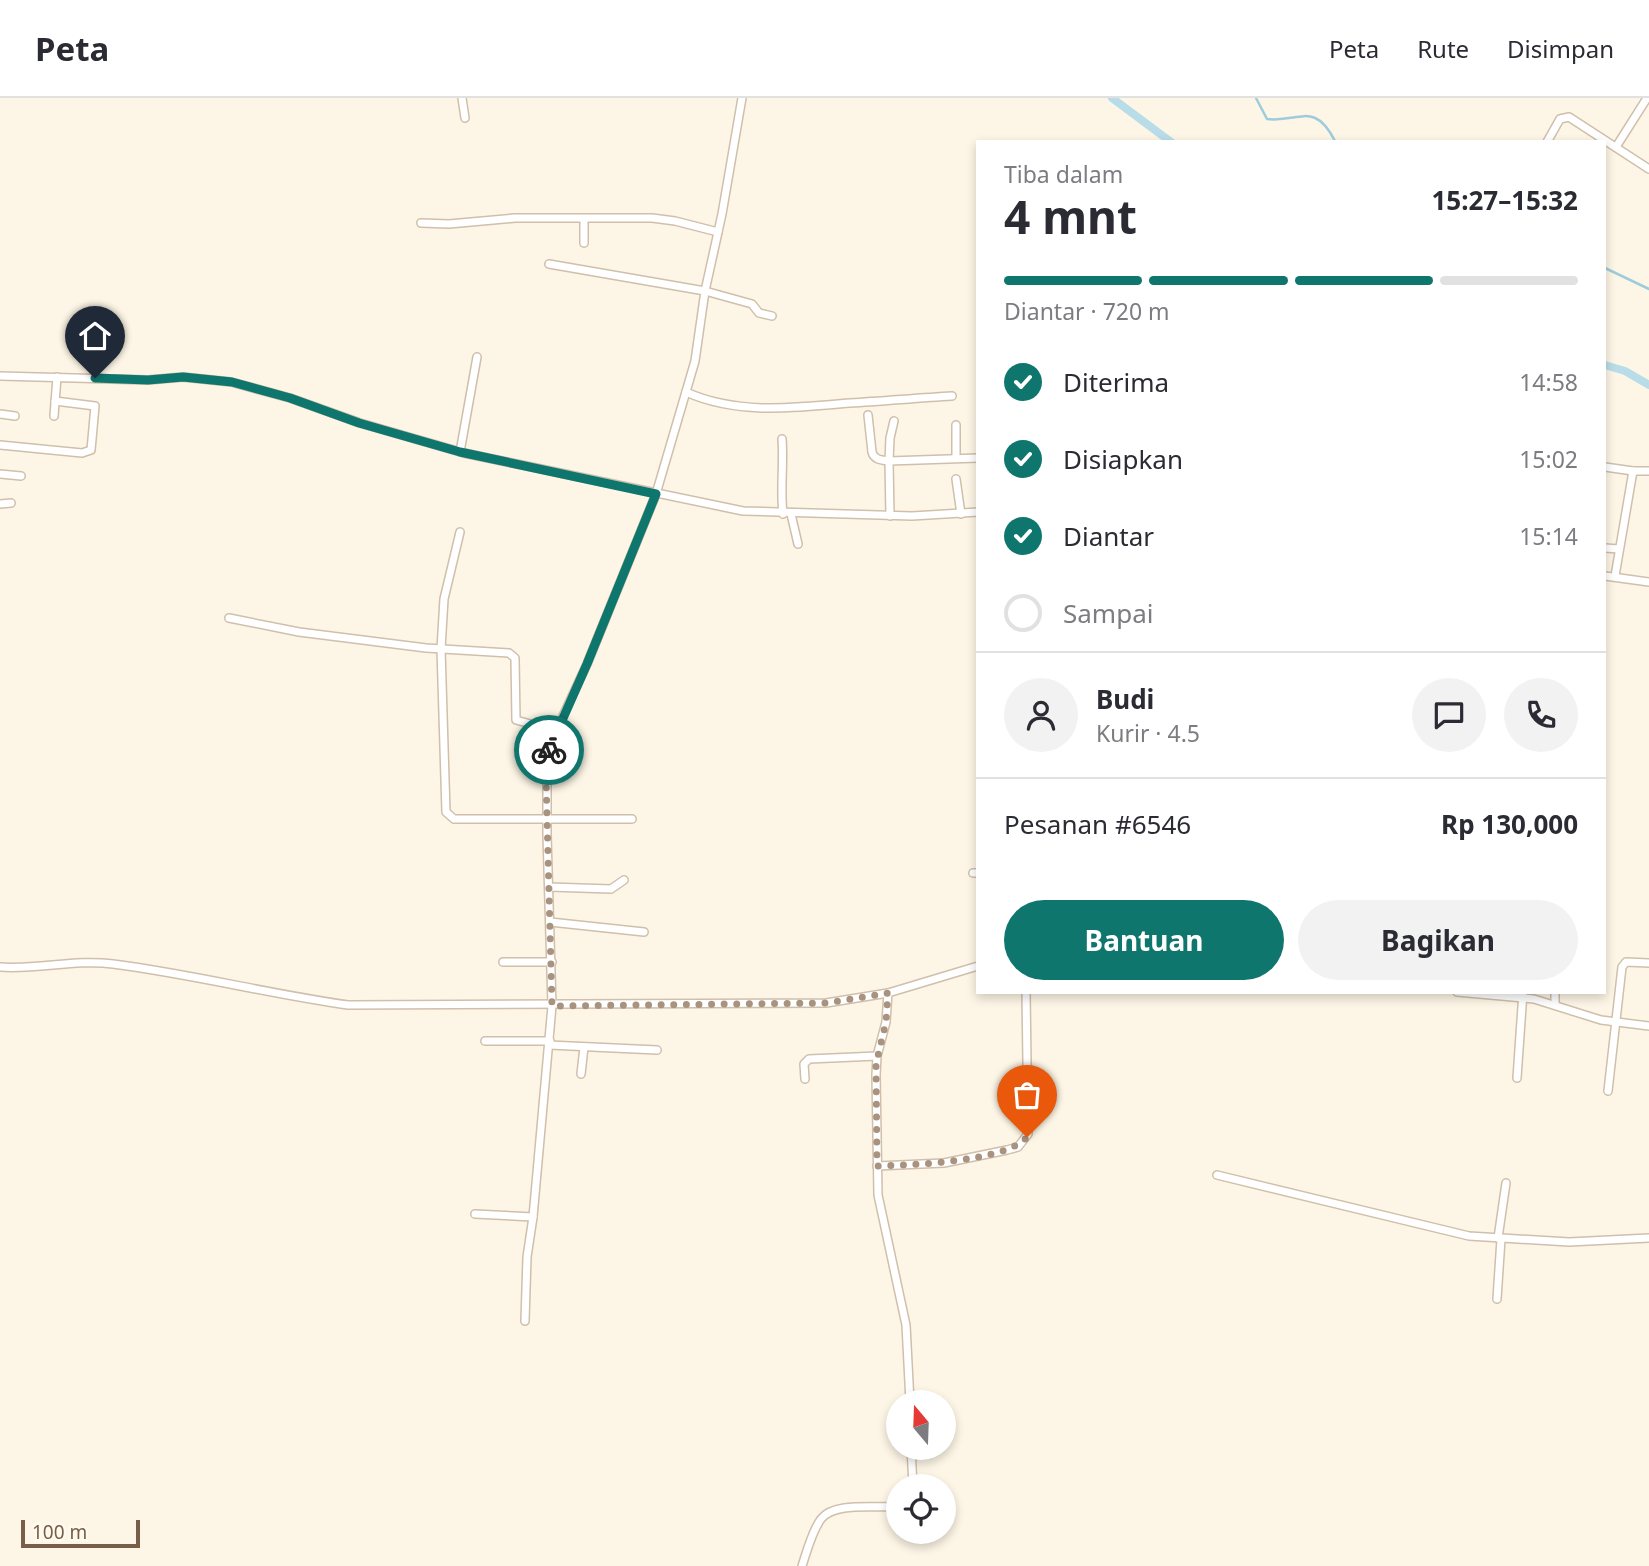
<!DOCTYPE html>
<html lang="id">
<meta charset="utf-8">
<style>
:root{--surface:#fff;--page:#f2f2f3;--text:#2b2b33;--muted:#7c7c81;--line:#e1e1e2;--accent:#0f766e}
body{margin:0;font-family:"Noto Sans",sans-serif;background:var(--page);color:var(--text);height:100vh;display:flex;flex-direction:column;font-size:26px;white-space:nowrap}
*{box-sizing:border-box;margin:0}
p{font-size:23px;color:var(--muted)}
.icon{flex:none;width:38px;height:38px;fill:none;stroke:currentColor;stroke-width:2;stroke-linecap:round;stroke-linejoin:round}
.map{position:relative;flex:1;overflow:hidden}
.drawer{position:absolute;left:976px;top:42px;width:630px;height:854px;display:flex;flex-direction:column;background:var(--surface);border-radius:0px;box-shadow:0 4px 10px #0003}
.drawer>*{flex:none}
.needle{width:46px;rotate:341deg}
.fabs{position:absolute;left:886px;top:1292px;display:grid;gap:14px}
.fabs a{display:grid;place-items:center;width:70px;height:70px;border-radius:50%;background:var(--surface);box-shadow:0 4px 10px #0003;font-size:35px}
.scale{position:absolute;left:21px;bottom:18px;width:119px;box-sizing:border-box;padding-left:7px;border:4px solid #785e49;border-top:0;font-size:19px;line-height:24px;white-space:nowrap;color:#785e49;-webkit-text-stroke:5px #fffaed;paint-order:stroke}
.pin{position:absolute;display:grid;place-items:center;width:60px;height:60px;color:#fff;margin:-72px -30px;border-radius:50% 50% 50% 0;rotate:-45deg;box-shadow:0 0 7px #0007}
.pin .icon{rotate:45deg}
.courier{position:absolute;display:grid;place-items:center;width:70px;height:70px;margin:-35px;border:5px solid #0f766e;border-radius:50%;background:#fff;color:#222;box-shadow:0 2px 9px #0007}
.summary em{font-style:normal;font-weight:700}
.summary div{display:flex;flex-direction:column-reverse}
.summary{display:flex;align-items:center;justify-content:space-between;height:119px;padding:0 28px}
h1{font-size:46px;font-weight:700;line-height:52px}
.bar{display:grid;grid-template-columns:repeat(4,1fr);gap:10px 7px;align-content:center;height:84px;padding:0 28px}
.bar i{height:9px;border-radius:5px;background:var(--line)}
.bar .selected{background:var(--accent)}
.bar p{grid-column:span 4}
.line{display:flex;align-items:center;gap:18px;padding:0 28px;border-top:2px solid var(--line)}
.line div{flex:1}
.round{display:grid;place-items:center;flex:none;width:74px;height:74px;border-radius:37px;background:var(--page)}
ol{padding:0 28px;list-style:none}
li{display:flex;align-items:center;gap:21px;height:77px}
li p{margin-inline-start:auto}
li .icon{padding:7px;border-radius:50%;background:var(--accent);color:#fff;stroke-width:4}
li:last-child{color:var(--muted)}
li i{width:38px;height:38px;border:4px solid var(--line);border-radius:50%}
.primary-button{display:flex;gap:14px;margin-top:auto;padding:14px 28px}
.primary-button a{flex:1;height:80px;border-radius:42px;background:var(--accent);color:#fff;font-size:28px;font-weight:700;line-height:80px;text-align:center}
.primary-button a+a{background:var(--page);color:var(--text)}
header{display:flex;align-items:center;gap:42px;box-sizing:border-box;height:98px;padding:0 35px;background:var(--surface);border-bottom:2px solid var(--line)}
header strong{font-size:33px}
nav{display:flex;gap:38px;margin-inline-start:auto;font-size:24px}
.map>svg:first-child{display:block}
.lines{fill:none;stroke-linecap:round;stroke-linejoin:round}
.stream{stroke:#9fccdb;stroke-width:2.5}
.canal{stroke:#b9dde8;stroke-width:8}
.minor-casing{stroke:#d0bfab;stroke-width:10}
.minor{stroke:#fff;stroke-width:7}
.done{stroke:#a79380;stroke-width:7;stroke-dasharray:0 12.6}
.route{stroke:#0f766e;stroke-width:9}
</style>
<header>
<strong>Peta</strong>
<nav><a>Peta</a><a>Rute</a><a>Disimpan</a></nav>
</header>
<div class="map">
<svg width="1649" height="1468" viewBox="0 0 1649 1468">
<rect width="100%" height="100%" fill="#fdf6e6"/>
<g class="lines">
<!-- stream -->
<g class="stream">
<path d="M1256 0 1267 21C1299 25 1314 2 1335 43L1338 44"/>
<path d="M1605 170 1649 191"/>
</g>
<!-- canal -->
<g class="canal">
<path d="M1112 0 1171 44"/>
<path d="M1605 267 1625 273 1649 287"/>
</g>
<defs>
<g id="minor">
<path d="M462 0 465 20"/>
<path d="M1547 44 1560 21 1569 19 1649 71"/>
<path d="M1616 49 1647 0"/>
<path d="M421 125 449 126 515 120H652L675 123 718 134"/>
<path d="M584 145V121"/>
<path d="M549 166 705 193 752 206 759 215 772 218"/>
<path d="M0 278 148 282 183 279 231 284 290 300 360 325 464 355 743 413 912 418 978 414"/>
<path d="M686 294C737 317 795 310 850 305 884 303 918 300 952 298"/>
<path d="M0 316 15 318"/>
<path d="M868 317 872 354C874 362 882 362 889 363L890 340 894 323"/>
<path d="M54 318 57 279"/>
<path d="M782 341C784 366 780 391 783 416"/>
<path d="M0 347 82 355 91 352 95 308 55 303"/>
<path d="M460 354 477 259"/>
<path d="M956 360V327"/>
<path d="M1605 369 1633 373H1649"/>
<path d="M0 376 21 378"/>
<path d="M956 381 961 416"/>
<path d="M0 406 11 405"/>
<path d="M791 416 798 446"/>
<path d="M890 418 889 363 978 360"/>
<path d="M460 434 444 501 441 551 446 714 454 721H632"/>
<path d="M1605 450 1619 451"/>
<path d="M1605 478 1649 484"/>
<path d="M1615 478 1633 373"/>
<path d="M229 520 299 534 426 550 509 555 515 560 516 622 556 633"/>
<path d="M973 775H978"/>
<path d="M549 789 611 791 624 782"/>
<path d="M550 824 644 834"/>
<path d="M503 864H552"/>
<path d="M0 869C38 872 75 861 113 866 192 876 269 896 348 907L826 905 888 895"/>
<path d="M1457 894 1534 901 1601 922 1649 928"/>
<path d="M1555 894V907"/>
<path d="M485 943H550"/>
<path d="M549 947 657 952"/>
<path d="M581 976 584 949"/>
<path d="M1517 980 1523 894"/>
<path d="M805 981 804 966 809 961 877 958"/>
<path d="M1608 993 1622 869 1626 864 1649 865"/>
<path d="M877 1068 944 1065 1007 1052 1018 1049 1028 1036 1026 894"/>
<path d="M1217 1077 1469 1138 1569 1144 1649 1140"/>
<path d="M475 1116 533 1119 552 908 547 737V661L556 633 587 566 656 396 695 263 705 193 722 116 742 0"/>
<path d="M1498 1140 1506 1085"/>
<path d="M1497 1201 1501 1141"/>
<path d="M525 1223 527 1159 533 1119"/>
<path d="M910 1304 906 1227 878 1097 876 977 877 958 886 924 888 895 978 868"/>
<path d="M911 1349 913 1388"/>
<path d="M802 1468C807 1453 812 1433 821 1421 835 1403 877 1411 898 1408"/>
</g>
</defs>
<!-- minor casing -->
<use href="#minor" class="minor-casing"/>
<!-- minor -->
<use href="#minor" class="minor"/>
</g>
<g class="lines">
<!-- done -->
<path class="done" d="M549 652 546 680 552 908 826 905 888 895 886 924 876 966 877 1068C910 1067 1006 1064 1027 1039"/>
<!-- route -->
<path class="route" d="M95 280 148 282 183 279 232 284 290 300 359 325 460 354 656 396 587 566 549 652"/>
</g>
</svg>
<div class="fabs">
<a><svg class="needle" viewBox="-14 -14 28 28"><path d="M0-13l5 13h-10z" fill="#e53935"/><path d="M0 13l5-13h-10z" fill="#7c7c81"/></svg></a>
<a><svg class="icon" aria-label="locate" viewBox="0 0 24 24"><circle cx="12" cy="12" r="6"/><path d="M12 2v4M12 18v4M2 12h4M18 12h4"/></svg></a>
</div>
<div class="scale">100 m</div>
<div class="pin" style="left:1027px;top:1039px;background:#ea580c"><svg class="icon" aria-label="bag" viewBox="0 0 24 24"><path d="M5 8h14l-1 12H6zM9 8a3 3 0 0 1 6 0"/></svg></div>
<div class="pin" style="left:95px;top:280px;background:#1f2937"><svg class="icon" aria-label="home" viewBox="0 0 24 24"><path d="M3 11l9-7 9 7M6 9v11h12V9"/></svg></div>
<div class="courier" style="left:549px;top:652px"><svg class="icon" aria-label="bike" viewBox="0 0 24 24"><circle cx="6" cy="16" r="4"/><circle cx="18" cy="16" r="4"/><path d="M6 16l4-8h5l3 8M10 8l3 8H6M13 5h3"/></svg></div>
<section class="drawer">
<div class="summary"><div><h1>4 mnt</h1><p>Tiba dalam</p></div><em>15:27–15:32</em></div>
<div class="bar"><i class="selected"></i><i class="selected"></i><i class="selected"></i><i></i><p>Diantar · 720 m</p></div>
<ol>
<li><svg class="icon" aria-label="check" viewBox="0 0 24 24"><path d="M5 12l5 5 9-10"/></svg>Diterima<p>14:58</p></li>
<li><svg class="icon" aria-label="check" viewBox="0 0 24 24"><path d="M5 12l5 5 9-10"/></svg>Disiapkan<p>15:02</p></li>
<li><svg class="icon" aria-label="check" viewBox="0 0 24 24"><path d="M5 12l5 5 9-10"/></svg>Diantar<p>15:14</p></li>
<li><i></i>Sampai</li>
</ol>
<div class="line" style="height:126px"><a class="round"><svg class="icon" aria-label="person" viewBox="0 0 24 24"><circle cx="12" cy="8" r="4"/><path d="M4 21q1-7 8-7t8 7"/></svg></a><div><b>Budi</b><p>Kurir · 4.5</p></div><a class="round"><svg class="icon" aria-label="chat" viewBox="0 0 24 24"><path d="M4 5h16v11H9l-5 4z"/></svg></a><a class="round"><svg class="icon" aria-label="phone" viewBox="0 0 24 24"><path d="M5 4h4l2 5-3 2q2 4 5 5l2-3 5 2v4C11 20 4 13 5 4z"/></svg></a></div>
<div class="line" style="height:91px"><div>Pesanan #6546</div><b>Rp 130,000</b></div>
<div class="primary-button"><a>Bantuan</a><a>Bagikan</a></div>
</section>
</div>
